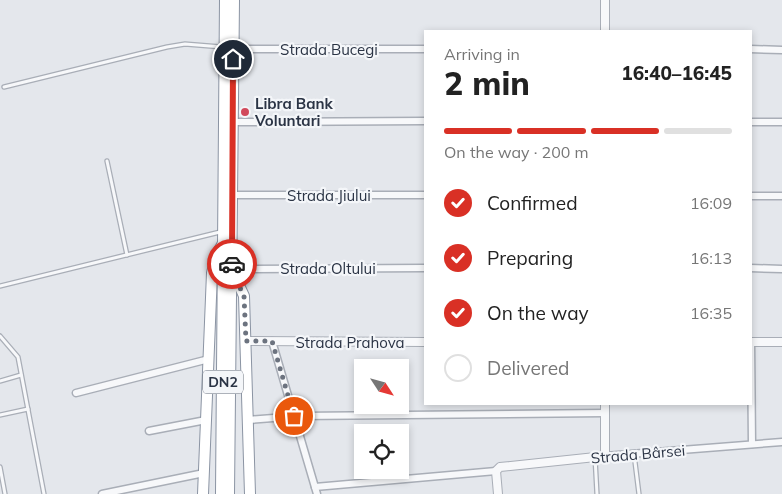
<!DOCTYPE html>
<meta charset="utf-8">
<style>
:root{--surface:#fff;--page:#f6f6f6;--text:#222;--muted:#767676;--line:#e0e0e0;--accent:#d93025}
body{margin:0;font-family:Mulish,sans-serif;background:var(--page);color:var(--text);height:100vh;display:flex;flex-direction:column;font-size:19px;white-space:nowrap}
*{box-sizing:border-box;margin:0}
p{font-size:16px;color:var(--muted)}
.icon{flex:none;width:28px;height:28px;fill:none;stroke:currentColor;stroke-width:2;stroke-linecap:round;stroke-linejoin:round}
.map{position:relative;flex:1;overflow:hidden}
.details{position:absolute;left:424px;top:30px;width:328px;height:375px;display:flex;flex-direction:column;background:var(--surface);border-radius:0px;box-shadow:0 2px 8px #0003}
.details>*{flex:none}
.needle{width:32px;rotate:126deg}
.controls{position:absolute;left:354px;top:359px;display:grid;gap:10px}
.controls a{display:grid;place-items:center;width:55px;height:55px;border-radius:0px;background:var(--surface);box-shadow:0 2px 8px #0003;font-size:25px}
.pin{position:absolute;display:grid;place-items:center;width:42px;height:42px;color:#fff;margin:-21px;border:2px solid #fff;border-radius:50%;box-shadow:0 1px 5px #0007}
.courier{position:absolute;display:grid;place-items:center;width:50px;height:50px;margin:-25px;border:4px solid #d93025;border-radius:50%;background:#fff;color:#222;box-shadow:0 1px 6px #0007}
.overview em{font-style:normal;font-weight:800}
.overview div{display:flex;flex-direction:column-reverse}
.overview{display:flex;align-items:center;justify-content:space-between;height:85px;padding:0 20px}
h1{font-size:32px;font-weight:800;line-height:38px}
.bar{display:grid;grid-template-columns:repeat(4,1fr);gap:8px 5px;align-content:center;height:60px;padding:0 20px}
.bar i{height:6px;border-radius:4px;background:var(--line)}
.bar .current{background:var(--accent)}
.bar p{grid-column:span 4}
ol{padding:0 20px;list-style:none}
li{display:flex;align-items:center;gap:15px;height:55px}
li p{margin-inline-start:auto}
li .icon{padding:5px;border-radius:50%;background:var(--accent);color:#fff;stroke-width:4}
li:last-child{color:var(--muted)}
li i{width:28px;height:28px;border:2px solid var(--line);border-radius:50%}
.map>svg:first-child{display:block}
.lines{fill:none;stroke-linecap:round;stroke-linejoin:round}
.service-casing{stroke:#a9aeb7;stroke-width:5.5}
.minor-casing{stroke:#a9aeb7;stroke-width:9}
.tertiary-casing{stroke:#a9aeb7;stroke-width:10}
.trunk-casing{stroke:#8b94a3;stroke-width:12}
.service{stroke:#f7f8fa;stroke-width:3}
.minor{stroke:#f7f8fa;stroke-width:6}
.tertiary{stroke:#f7f8fa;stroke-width:8}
.trunk{stroke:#fff;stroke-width:10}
.done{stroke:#6c737f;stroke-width:5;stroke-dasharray:0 9}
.route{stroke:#d93025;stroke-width:6}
.poi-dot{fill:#d1495b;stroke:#f4f6f9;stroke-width:2}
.labels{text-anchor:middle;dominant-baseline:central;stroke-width:4.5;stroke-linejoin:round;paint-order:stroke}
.shield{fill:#f4f6f9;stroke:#676e7b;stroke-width:1}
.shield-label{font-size:14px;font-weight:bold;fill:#2b3445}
.street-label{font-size:15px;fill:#2b3445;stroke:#f4f6f9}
.poi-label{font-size:15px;font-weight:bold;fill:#2b3445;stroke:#f4f6f9;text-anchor:start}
</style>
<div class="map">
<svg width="782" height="494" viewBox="0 0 782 494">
<rect width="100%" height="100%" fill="#e4e7ec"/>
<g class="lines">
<defs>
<g id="service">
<path d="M4 87 167 47 185 44 222 47"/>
<path d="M107 161 127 255"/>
<path d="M0 286 220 232"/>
<path d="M0 336 18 357 44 494"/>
<path d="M0 381 21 375"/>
<path d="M0 415 28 409"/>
<path d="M634 454 639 494"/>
<path d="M595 457 597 494"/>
<path d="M0 467 5 494"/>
</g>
<g id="minor">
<path d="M234 49H425"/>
<path d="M750 49 782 50"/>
<path d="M233 122 425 121"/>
<path d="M750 122H782"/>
<path d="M233 195H425"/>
<path d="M750 196H782"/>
<path d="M750 268 782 269"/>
<path d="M231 269 425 268"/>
<path d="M272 341 317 494"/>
<path d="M751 342 752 444"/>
<path d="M76 393 209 359"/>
<path d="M248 420 299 416 605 413"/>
<path d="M149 431 206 420"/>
<path d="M605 456 782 442"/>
<path d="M315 487 496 471"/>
<path d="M102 494 204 473"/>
</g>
<g id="tertiary">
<path d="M605 31V0"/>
<path d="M245 341 425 342"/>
<path d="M750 342H782"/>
<path d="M498 494 496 471 500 467 605 456V404"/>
</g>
<g id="trunk">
<path d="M232 270 244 296 250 494"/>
<path d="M203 494 212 273 216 256 224 241"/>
<path d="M221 494 225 0"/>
<path d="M229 494 234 0"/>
</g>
</defs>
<!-- service casing -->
<use href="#service" class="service-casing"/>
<!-- minor casing -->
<use href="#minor" class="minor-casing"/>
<!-- tertiary casing -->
<use href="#tertiary" class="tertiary-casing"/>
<!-- trunk casing -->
<use href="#trunk" class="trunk-casing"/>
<!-- service -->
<use href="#service" class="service"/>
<!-- minor -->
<use href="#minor" class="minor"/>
<!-- tertiary -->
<use href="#tertiary" class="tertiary"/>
<!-- trunk -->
<use href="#trunk" class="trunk"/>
</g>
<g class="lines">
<!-- done -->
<path class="done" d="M232 264 231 269 244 296 246 341H272L294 416"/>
<!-- route -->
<path class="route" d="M232 264 233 59"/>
</g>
<!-- markers -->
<circle class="poi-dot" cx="245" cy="112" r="5"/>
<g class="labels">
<!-- shield labels -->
<rect class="shield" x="203" y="370.5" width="40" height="23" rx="4"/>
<g class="shield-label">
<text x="223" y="382">DN2</text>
</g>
<!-- street labels -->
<g class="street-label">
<text x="329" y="49">Strada Bucegi</text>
<text x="329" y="195">Strada Jiului</text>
<text x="328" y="268">Strada Oltului</text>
<text x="350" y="342">Strada Prahova</text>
<text transform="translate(638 454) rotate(-5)">Strada Bârsei</text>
</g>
<!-- poi labels -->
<g class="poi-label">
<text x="255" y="103">Libra Bank<tspan x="255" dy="17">Voluntari</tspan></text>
</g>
</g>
</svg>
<div class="controls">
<a><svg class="needle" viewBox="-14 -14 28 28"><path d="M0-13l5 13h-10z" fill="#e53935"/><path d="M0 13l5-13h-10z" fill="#767676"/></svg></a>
<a><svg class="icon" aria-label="locate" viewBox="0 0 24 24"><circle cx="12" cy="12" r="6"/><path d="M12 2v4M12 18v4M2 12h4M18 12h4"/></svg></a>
</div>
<div class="pin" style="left:294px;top:416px;background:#ea580c"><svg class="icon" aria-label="bag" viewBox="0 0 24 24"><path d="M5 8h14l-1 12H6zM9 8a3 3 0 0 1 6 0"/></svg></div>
<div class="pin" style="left:233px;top:59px;background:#1f2937"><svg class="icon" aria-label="home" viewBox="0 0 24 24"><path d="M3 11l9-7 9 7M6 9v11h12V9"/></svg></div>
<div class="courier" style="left:232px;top:264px"><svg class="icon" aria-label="car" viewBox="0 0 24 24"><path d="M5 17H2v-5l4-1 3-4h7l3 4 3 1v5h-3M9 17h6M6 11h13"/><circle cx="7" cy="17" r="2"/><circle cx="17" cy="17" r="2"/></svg></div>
<section class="details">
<div class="overview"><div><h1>2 min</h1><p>Arriving in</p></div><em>16:40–16:45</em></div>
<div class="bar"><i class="current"></i><i class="current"></i><i class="current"></i><i></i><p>On the way · 200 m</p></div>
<ol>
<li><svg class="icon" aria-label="check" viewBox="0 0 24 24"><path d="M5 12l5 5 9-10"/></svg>Confirmed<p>16:09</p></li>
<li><svg class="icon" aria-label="check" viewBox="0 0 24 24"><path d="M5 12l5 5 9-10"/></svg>Preparing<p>16:13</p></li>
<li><svg class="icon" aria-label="check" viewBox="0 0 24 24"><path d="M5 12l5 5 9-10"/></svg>On the way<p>16:35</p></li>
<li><i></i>Delivered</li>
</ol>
</section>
</div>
